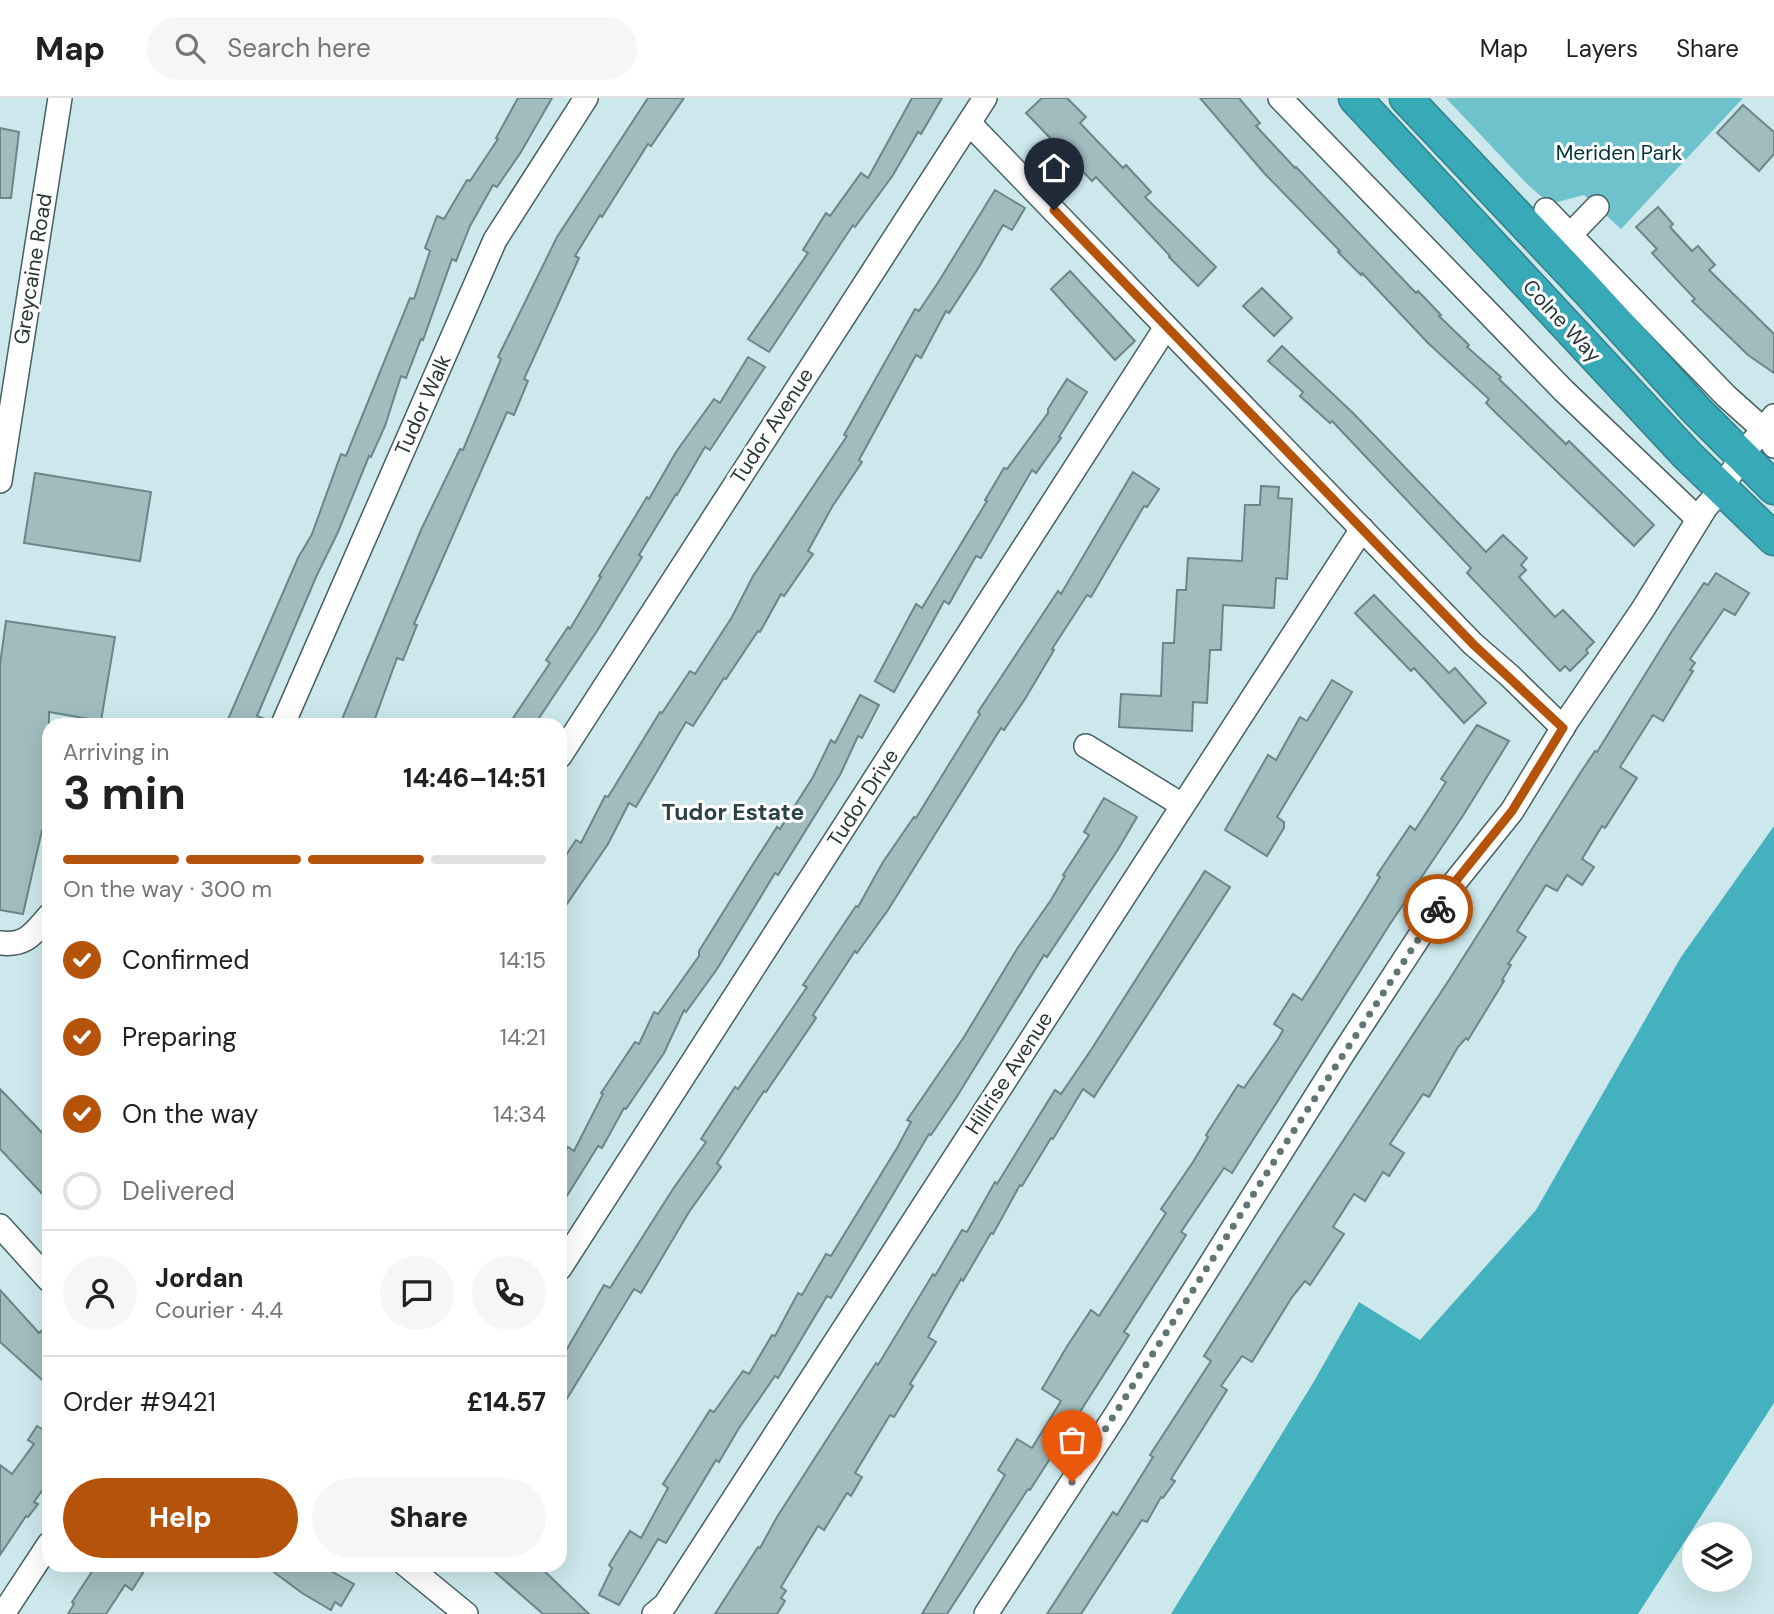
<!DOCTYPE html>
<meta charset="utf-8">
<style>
:root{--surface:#fff;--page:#f6f6f6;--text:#202124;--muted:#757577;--line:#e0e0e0;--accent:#b45309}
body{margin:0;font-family:"DM Sans",sans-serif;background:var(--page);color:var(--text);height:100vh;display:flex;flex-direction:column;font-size:26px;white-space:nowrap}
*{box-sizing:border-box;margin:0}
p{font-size:23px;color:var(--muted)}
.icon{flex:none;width:38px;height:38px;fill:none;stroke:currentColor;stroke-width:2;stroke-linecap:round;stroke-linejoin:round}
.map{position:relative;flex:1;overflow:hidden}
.side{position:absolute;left:42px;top:620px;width:525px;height:854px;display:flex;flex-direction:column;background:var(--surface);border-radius:21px;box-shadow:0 7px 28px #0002}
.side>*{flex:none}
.controls{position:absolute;left:1682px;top:1424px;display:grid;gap:14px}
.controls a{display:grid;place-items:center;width:70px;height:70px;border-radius:50%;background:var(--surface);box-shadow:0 7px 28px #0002;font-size:35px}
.pin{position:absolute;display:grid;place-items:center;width:60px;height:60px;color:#fff;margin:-72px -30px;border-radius:50% 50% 50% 0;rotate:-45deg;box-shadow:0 0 7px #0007}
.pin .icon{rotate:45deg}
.courier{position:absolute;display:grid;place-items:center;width:70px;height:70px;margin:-35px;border:5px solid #b45309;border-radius:50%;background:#fff;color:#222;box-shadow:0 2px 9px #0007}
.head em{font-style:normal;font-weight:700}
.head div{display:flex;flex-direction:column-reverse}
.head{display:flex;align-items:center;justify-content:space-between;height:119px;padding:0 21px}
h1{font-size:46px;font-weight:700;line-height:52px}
.bar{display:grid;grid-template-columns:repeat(4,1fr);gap:10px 7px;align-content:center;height:84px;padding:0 21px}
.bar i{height:9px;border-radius:5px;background:var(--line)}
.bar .current{background:var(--accent)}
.bar p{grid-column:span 4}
.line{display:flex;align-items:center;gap:18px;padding:0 21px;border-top:2px solid var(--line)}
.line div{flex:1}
.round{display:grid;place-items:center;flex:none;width:74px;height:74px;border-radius:37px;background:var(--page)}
ol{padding:0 21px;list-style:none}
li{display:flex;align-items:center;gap:21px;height:77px}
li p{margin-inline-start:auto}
li .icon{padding:7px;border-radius:50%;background:var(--accent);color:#fff;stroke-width:4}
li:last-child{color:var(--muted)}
li i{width:38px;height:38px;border:4px solid var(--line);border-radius:50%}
.button{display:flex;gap:14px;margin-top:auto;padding:14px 21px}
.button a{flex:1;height:80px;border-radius:42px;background:var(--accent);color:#fff;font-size:28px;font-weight:700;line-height:80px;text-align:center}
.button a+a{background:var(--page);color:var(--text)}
header{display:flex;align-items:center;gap:42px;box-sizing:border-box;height:98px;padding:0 35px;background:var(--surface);border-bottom:2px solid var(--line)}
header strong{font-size:33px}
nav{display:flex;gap:38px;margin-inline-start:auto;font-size:24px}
.search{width:490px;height:63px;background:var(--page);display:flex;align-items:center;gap:18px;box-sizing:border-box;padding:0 24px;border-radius:38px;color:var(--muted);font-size:26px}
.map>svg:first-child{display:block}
.green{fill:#6ec2cc}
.forest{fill:#44b2be}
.building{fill:#a1bcbf;stroke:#6b8588;stroke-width:2}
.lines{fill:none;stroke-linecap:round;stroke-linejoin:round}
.minor-casing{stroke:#465f62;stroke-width:26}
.highway-casing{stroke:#338089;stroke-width:35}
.minor{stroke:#fff;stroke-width:23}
.highway{stroke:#38a9b6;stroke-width:32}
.done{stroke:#637476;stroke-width:7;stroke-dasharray:0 12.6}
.route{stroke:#b45309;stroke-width:9}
.labels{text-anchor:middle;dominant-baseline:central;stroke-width:6;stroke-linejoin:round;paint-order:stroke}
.park-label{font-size:21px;fill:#003339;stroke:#fff}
.street-label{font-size:21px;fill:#2a3536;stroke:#fff}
.neighbourhood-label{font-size:23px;font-weight:bold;fill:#2b4346;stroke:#fff}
</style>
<header>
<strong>Map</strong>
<div class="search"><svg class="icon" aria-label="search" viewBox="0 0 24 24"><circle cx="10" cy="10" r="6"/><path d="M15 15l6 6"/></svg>Search here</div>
<nav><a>Map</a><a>Layers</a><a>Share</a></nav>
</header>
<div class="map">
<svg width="1774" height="1516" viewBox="0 0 1774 1516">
<rect width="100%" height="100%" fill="#cce8ec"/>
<!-- green -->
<path class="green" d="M1446 0H1743L1621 131 1584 97 1550 106 1528 87Z"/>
<!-- forest -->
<path class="forest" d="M1774 728V1305L1638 1516H1171L1313 1285 1359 1204 1420 1242 1536 1112 1681 859Z"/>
<!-- building -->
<g class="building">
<path d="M518 0H552L521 54 497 89 493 87 470 128 456 163 452 161 423 242 421 241 406 280 401 278 385 328 371 359 369 358 338 434 316 479 257 618 270 623 269 626H226L298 460 312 436 341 356 346 358 410 200 414 201 430 153 425 150 437 118 444 121 467 82 470 83 498 41 496 40Z"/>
<path d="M648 0H684L651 48 648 46 602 119 600 117 575 158 579 160 524 281 528 283 514 317 507 314 414 526 417 527 403 562 397 560 373 626H340L421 432 460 351 463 352 501 261 498 259 557 139Z"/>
<path d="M912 0H942L921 36 918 34 893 77 855 129 853 127 769 254 748 241 808 155 803 152 826 115 830 118 861 75 868 80Z"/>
<path d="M1042 0H1067L1086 19 1080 25 1123 70 1126 67 1151 94 1145 99 1216 169 1198 188 1169 159 1170 158 1096 79 1092 83 1026 15Z"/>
<path d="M1200 0H1239L1260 25 1256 28 1295 70 1296 69 1416 195 1418 193 1441 217 1439 218 1469 247 1467 249 1501 279 1499 281 1566 346 1569 343 1654 427 1634 448 1498 317 1486 305 1489 301 1428 245 1362 175 1361 177 1338 154 1340 153 1265 76Z"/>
<path d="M1743 7 1774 34V56L1759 73 1717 35Z"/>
<path d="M0 30 19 34 11 100H0Z"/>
<path d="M995 92 1025 110 1012 132 1003 127 979 169 949 215 946 213 921 260 916 257 859 362 862 364 832 409 808 453 813 456 784 498 781 496 760 534 758 533 726 581 724 580 693 628 686 624 636 709 629 705 608 746 560 816V766L576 742 581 745 605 698 608 699 660 614 662 615 690 573 695 576 732 519 753 478 847 338 844 337 915 211 919 213 939 183Z"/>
<path d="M1658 109 1673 126 1670 129 1692 153 1698 148 1715 167 1709 172 1774 236V275L1748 257 1692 203 1695 201 1652 155 1657 151 1636 129Z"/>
<path d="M1070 173 1135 243 1115 262 1051 191Z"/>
<path d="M1262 190 1292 220 1274 238 1243 208Z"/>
<path d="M1282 248 1353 315 1486 454 1503 437 1527 460 1521 467 1526 472 1519 479 1555 519 1563 512 1594 544 1586 552 1588 555 1570 573 1565 568 1560 573 1467 475 1471 470 1332 323 1330 325 1300 298 1303 294 1268 263Z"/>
<path d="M748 259 765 269 710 352 705 349 677 397 676 396 639 457 642 459 597 533 535 626H509L550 565 546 562 568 529 570 531 601 479 599 478 647 399 649 401 676 354 714 301 720 305Z"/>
<path d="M1067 281 1087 294 1059 339 1061 340 1036 375 1032 372 981 460 976 458 949 506 944 503 894 594 875 583 916 506 922 510 987 403 985 402 1004 370 1007 371 1048 315V311Z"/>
<path d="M1133 374 1159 391 1147 409 1144 408 1091 499 1087 497 1052 551 1054 552 1025 601 1004 632 1001 630 888 812 857 855 855 853 813 917 816 920 766 994 764 993 717 1065 721 1069 689 1114 641 1195 634 1191 560 1312V1263L604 1187 610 1190 673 1091 706 1044 701 1041 735 989 738 991 807 889 803 887 856 808 858 809 883 764 914 719 916 720 980 616 978 614 1058 493 1061 496Z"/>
<path d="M35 375 151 394 140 463 24 445Z"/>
<path d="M1261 388 1279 389 1278 400 1292 401 1287 481 1276 480 1274 510 1223 507 1221 552H1210L1207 605 1193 604 1192 633 1119 629 1121 596 1161 598 1163 545H1174L1177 492H1186L1188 460 1242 463 1245 407H1260Z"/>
<path d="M1716 475 1749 495 1735 517 1724 511 1690 561 1695 565 1690 572 1693 573 1663 623 1653 617 1620 669 1637 680 1605 730 1602 728 1582 761 1594 769 1582 787 1567 777 1557 793 1546 787 1517 833 1526 839 1508 866 1511 867 1502 882 1504 883 1479 924 1468 942 1466 940 1458 949 1429 999 1423 996 1390 1046 1404 1055 1389 1078 1383 1074 1365 1103 1354 1096 1333 1129 1344 1136 1310 1187 1305 1183 1292 1199 1252 1264 1242 1258 1221 1288 1227 1292 1171 1381 1175 1383 1163 1400 1161 1399 1147 1424 1142 1422 1081 1516H1047L1113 1414 1117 1417 1153 1359 1150 1357 1211 1263 1204 1258 1281 1137 1449 882 1579 677 1595 653 1597 654 1672 533 1704 485 1708 487Z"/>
<path d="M1374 497 1449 575 1455 570 1486 605 1464 625 1414 570 1411 573 1355 515Z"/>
<path d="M6 523 115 539 101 623 49 614V733L42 732 23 816 0 812V566Z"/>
<path d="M1332 582 1352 594 1277 719 1284 724V730L1267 758 1225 732 1268 657 1276 662 1300 619 1307 623Z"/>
<path d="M860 597 879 607 862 640 858 638 840 677 778 777 775 775 717 871 686 914 684 912 664 955 626 1011 624 1010 602 1050 598 1048 560 1109V1061L568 1049 574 1053 603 996 601 995 635 944 639 946 654 914 658 916 699 858V853L750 771 777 729 780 731 813 679 831 642 835 645Z"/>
<path d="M1477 627 1509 643 1464 716 1390 826 1232 1075 1224 1070 1181 1134 1186 1137 1124 1234 1129 1237 1030 1392 1028 1391 947 1516H922L1005 1377 998 1372 1017 1341 1032 1350 1061 1303 1042 1291 1066 1250 1091 1212 1099 1218 1166 1115 1161 1111 1193 1064 1208 1039 1206 1037 1238 987 1244 990 1278 941 1283 932 1274 926 1281 915 1293 896 1302 902 1362 808 1380 779 1377 777 1410 728 1415 732 1432 706 1446 684 1441 681Z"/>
<path d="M1104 700 1137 719 1117 753 1047 859 1044 857 956 1000 931 1037 929 1036 831 1200 827 1198 778 1280 775 1278 739 1330 719 1364 716 1362 666 1445 658 1441 619 1507 599 1497 612 1470 609 1467 630 1433 641 1440 668 1390 663 1386 710 1312 714 1314 743 1273 749 1276 772 1237 775 1238 798 1195 802 1197 826 1156 831 1158 897 1050 911 1024 907 1022 964 939 1017 851 1051 802 1065 778 1063 777 1089 737 1084 734Z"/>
<path d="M1205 773 1230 789 1094 999 1083 991 1053 1041 1051 1040 1022 1088 1020 1087 993 1136 991 1135 963 1183 961 1181 928 1239 936 1244 910 1286 913 1288 894 1319 890 1317 855 1375 862 1379 851 1398 847 1395 824 1432 818 1428 781 1489 786 1493 781 1500 785 1503 777 1516H715L758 1449 760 1450 777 1419 876 1265 878 1267 933 1176 935 1178 962 1132 967 1134 995 1084 997 1086 1055 992 1061 996 1091 952Z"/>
<path d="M0 991 49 1042V1103L0 1051Z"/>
<path d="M0 1192 39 1235 41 1233 49 1241V1288L0 1244Z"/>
<path d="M49 1324V1383L34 1404 38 1406 28 1419 26 1418 0 1457V1367L12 1376 34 1346 28 1342 37 1328 44 1332Z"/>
<path d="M97 1466H129L143 1475 132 1492 125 1487 106 1516H68L74 1506 72 1504Z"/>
<path d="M263 1466H334L331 1473 354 1486 341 1508 335 1504 331 1512 302 1495Z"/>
<path d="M486 1466H537L589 1516H543Z"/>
</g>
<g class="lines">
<defs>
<g id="minor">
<path d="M1280 0 1564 293 1698 421"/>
<path d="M969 25 1473 546 1510 578 1563 630"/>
<path d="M1546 112 1726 298 1764 332 1774 348"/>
<path d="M1570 137 1597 109"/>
<path d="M0 383 60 0"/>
<path d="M283 626 495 142 586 0"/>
<path d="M1086 648 1182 707"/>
<path d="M560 658 985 0"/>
<path d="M0 845C26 848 33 836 49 818"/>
<path d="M0 1128 49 1182"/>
<path d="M560 1170 1166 229"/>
<path d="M405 1466 466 1516"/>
<path d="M3 1516 49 1446"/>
<path d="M654 1516 665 1507 1362 431"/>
<path d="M986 1516 1117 1315 1342 957 1455 784 1512 713 1567 623 1643 511 1706 409 1722 391 1742 357 1774 318"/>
</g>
<g id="highway">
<path d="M1355 0 1687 357 1774 441"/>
<path d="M1406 0 1589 194 1697 313 1774 390"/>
</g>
</defs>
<!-- minor casing -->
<use href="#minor" class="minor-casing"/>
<!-- highway casing -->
<use href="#highway" class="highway-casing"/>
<!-- minor -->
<use href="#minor" class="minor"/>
<!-- highway -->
<use href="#highway" class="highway"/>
</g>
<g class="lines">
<!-- done -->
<path class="done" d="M1072 1384 1282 1051 1438 811"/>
<!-- route -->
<path class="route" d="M1054 112 1474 547 1563 630 1512 713 1455 784 1438 811"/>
</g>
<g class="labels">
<!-- park labels -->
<g class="park-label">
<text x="1619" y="55">Meriden Park</text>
</g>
<!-- street labels -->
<g class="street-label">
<text transform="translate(33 171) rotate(-81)">Greycaine Road</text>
<text transform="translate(1562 223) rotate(47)">Colne Way</text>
<text transform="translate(423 307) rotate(-66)">Tudor Walk</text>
<text transform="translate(772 328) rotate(-57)">Tudor Avenue</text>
<text transform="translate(863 700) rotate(-57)">Tudor Drive</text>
<text transform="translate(1009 975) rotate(-57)">Hillrise Avenue</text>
</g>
<!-- neighbourhood labels -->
<g class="neighbourhood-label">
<text x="733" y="714">Tudor Estate</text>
</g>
</g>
</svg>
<div class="controls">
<a><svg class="icon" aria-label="layers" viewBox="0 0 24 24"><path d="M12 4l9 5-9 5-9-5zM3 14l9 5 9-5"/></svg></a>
</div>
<div class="pin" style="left:1072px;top:1384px;background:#ea580c"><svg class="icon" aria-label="bag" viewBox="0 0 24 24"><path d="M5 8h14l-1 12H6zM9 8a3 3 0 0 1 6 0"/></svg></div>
<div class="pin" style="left:1054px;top:112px;background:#1f2937"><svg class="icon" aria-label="home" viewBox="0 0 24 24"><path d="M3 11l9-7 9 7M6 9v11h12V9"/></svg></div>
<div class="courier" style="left:1438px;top:811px"><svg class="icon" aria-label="bike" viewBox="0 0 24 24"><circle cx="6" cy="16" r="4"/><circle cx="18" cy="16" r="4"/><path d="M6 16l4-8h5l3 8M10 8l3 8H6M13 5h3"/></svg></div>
<section class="side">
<div class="head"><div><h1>3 min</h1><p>Arriving in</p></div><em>14:46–14:51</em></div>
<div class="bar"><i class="current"></i><i class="current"></i><i class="current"></i><i></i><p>On the way · 300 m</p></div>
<ol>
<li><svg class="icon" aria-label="check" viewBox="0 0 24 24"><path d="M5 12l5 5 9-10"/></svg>Confirmed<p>14:15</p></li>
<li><svg class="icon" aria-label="check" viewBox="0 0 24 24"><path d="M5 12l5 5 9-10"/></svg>Preparing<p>14:21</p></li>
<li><svg class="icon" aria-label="check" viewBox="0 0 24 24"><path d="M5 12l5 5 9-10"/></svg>On the way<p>14:34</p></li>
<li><i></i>Delivered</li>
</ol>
<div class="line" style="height:126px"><a class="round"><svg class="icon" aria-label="person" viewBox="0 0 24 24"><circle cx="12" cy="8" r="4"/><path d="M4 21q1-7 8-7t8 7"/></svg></a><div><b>Jordan</b><p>Courier · 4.4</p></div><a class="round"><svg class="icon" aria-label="chat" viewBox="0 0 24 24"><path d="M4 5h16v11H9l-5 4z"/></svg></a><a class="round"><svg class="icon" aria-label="phone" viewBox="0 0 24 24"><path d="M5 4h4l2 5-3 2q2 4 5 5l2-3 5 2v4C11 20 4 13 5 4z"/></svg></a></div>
<div class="line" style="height:91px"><div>Order #9421</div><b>£14.57</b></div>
<div class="button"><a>Help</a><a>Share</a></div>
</section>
</div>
